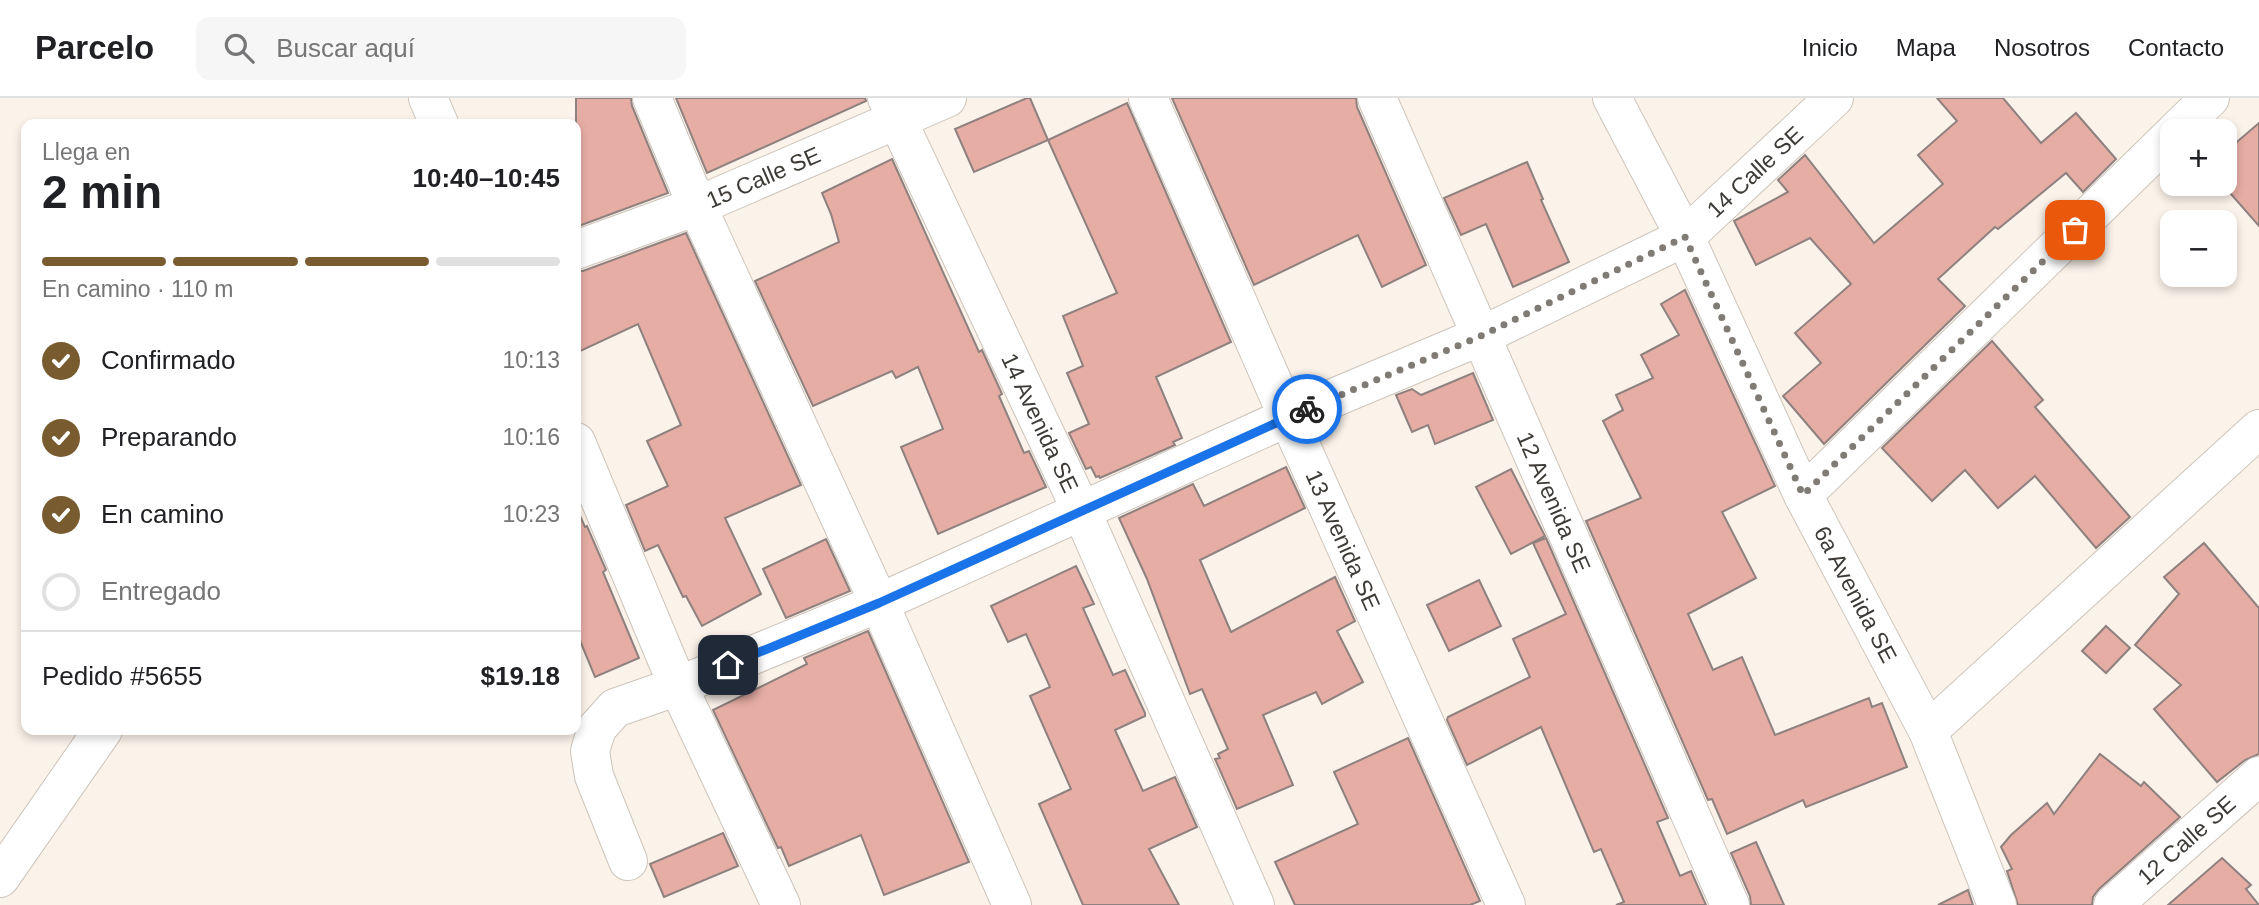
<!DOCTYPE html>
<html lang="es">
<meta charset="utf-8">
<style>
:root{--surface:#fff;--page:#f6f6f6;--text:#202124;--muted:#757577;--line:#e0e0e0;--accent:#785b2f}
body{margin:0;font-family:Helvetica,sans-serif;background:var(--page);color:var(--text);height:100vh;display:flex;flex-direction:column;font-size:26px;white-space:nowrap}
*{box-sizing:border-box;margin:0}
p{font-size:23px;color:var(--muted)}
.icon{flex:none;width:38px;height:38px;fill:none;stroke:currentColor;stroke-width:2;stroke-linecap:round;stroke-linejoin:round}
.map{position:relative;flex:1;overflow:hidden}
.sheet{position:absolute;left:21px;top:21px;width:560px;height:616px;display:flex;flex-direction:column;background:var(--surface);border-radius:14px;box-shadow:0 4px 10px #0003}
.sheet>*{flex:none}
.tools{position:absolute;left:2160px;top:21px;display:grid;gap:14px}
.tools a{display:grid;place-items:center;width:77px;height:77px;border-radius:14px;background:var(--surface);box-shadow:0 4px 10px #0003;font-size:35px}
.pin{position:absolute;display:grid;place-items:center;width:60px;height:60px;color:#fff;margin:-30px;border-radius:14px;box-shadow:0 4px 10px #0006}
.courier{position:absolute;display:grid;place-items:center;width:70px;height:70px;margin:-35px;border:5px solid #1a73e8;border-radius:50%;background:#fff;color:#222;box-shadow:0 2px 9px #0007}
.headline em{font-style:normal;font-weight:700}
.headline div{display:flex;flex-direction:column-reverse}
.headline{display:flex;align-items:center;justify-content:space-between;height:119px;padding:0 21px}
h1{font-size:46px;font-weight:700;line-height:52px}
.bar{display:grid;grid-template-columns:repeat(4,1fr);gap:10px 7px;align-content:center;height:84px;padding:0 21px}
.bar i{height:9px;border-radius:5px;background:var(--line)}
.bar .active{background:var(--accent)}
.bar p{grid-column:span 4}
.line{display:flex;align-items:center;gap:18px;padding:0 21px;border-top:2px solid var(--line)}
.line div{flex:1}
ol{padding:0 21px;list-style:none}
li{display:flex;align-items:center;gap:21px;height:77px}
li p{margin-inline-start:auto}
li .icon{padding:7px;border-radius:50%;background:var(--accent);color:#fff;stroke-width:4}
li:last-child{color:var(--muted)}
li i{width:38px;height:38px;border:4px solid var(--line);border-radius:50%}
header{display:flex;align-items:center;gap:42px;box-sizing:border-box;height:98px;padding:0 35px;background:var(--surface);border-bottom:2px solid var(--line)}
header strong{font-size:33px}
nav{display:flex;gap:38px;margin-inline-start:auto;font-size:24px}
.search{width:490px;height:63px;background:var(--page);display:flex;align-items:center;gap:18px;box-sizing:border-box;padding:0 24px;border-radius:14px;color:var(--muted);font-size:26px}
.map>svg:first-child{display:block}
.building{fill:#e5ada4;stroke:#8e817f;stroke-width:2}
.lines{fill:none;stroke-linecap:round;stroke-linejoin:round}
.minor-casing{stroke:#cdc4bb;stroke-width:40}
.minor{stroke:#fff;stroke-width:38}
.done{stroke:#807b75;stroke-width:7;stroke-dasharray:0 12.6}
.route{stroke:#1a73e8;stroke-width:9}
.labels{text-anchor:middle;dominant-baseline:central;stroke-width:5;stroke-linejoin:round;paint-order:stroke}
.street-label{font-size:23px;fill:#3e3b37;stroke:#fff}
</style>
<header>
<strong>Parcelo</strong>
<div class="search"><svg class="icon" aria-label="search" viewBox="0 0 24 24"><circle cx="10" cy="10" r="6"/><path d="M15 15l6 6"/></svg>Buscar aquí</div>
<nav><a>Inicio</a><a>Mapa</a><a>Nosotros</a><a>Contacto</a></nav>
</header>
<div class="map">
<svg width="2259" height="807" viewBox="0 0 2259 807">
<rect width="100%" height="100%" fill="#fbf2e9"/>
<!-- building -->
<g class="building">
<path d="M576 0H631L632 8 668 95 576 129Z"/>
<path d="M676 0H865L866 3 707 75Z"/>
<path d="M1027 0H1030L1048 42 974 74 955 31Z"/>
<path d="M1172 0H1356L1357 9 1426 167 1382 189 1358 137 1254 187Z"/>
<path d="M1937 0H2003L2041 45 2076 15 2116 61 2083 94 2066 75 1998 131 1995 129 1938 181 1965 208 1824 346 1783 298 1821 265 1795 235 1851 186 1810 140 1756 167 1734 123 1788 94 1778 82 1805 57 1874 145 1943 86 1918 57 1957 23Z"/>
<path d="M1127 5 1231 244 1156 279 1182 340 1173 344 1175 347 1100 380 1099 378 1096 379 1091 369 1086 371 1069 335 1089 326 1067 275 1083 268 1063 218 1117 195 1048 42Z"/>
<path d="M2259 25V128L2224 88V55Z"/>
<path d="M892 61 979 254 982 252 1002 296 999 298 1024 355 1029 353 1046 389 938 436 901 349 943 331 918 269 896 280 892 273 813 308 755 183 839 144 831 116 822 95Z"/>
<path d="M1527 64 1543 101 1541 102 1569 164 1513 189 1486 126 1461 137 1444 100Z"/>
<path d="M686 135 801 387 725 420 761 496 702 528 686 498 683 499 658 447 645 453 626 407 668 388 647 343 681 327 638 226 576 255V173H583Z"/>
<path d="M1685 192 1775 388 1722 414 1756 480 1688 516 1713 572 1742 559 1775 637 1869 600 1872 609 1882 605 1907 669 1806 709 1803 702 1727 736 1712 701 1708 702 1586 423 1641 400 1603 323 1623 312 1616 297 1653 280 1641 257 1679 237 1661 206Z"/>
<path d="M1992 243 2043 302 2035 309 2130 419 2096 450 2035 378 1998 410 1965 372 1932 403 1882 350Z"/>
<path d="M1473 275 1493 322 1435 346 1428 327 1412 334 1396 297 1412 291 1421 297Z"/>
<path d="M1286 369 1305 410 1200 462 1231 534 1335 479 1355 523 1337 533 1363 584 1322 606 1316 594 1263 617 1293 687 1237 711 1215 661 1220 660 1218 656 1228 651 1202 591 1190 596 1147 481 1119 420 1193 386 1204 408Z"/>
<path d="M1511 371 1545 438 1511 456 1476 389Z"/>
<path d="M576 409 585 429 587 428 606 472 603 474 639 560 595 579 576 533Z"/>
<path d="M1546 440 1668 720 1657 724 1680 778 1691 773 1706 807H1616L1624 804 1601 751 1594 754 1541 629 1467 667 1447 622 1448 619 1530 579 1513 541 1566 516 1533 445Z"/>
<path d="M826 441 850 493 786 520 763 471Z"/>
<path d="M2204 445 2259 510V656L2245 662 2217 684 2154 611 2181 587 2135 547 2179 496 2164 479Z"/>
<path d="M1076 468 1094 506 1083 510 1113 577 1125 572 1145 615V618L1115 632 1143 693 1175 679 1197 729 1149 751 1179 807H1083L1039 706 1071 691 1030 598 1050 589 1026 536 1008 544 991 508Z"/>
<path d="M1479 482 1501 528 1449 553 1427 507Z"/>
<path d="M2106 528 2130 550 2106 575 2082 553Z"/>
<path d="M868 533 969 764 884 797 861 737 789 768 781 749 778 750 713 612 807 566 804 560Z"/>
<path d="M1408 640 1480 803 1470 807H1295L1275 764 1358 726 1334 674Z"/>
<path d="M2100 656 2141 688 2144 684 2180 719 2099 791 2093 799 2092 807H2018L2007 773 2012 771 2001 749 2011 737 2047 705 2054 716Z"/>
<path d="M723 735 738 768 664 799 650 766Z"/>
<path d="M1756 744 1784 807H1751L1750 798 1731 755Z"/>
<path d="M2222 760 2251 787 2246 791 2259 807H2168Z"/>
<path d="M1968 792 1973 807H1938Z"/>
</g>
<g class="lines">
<defs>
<g id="minor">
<path d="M428 0 439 26"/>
<path d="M652 0 697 108 879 505 1012 807"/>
<path id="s1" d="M887 0 1081 412 1255 807"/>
<path id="s2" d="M1148 0 1288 319 1506 807"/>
<path id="s3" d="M1377 0 1730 807"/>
<path id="s4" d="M1612 0 1685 139 1803 397 1928 633 1997 807"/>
<path d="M2176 33 2210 0"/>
<path id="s5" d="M576 152 697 108 947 0"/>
<path d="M576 344 678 588 781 807"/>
<path d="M1803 397 2172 37"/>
<path d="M1928 633 2259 331"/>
<path id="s6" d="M628 763 594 678 590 653 597 630 615 610 678 588 879 505 1288 319 1481 238 1685 139 1834 0"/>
<path d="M0 780 103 632"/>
<path id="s7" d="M2113 807 2259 678"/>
</g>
</defs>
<!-- minor casing -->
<use href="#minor" class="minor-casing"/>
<!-- minor -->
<use href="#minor" class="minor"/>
</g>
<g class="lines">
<!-- done -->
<path class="done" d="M1307 311 1481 238 1685 139 1803 397 2075 132"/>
<!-- route -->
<path class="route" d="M728 567 879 505 1307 311"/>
</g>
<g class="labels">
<!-- street labels -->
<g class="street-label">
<text stroke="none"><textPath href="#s6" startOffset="1433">14 Calle SE</textPath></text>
<text stroke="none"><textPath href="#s5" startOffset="201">15 Calle SE</textPath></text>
<text stroke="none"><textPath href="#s1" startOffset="359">14 Avenida SE</textPath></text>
<text stroke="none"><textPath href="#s3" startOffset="441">12 Avenida SE</textPath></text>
<text stroke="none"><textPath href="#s2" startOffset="483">13 Avenida SE</textPath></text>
<text stroke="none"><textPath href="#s4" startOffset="553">6a Avenida SE</textPath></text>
<text stroke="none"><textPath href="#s7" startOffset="98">12 Calle SE</textPath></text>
</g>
</g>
</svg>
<div class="tools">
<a>+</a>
<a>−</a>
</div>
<div class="pin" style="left:2075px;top:132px;background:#ea580c"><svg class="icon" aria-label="bag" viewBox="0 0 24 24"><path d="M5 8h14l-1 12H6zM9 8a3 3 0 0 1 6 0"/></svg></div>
<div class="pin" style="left:728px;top:567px;background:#1f2937"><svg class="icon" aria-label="home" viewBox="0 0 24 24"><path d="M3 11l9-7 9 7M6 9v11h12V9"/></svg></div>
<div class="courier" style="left:1307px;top:311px"><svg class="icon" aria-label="bike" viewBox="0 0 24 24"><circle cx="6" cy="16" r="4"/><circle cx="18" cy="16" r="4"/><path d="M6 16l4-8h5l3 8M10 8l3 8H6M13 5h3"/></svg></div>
<section class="sheet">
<div class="headline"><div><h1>2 min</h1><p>Llega en</p></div><em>10:40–10:45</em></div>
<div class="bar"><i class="active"></i><i class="active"></i><i class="active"></i><i></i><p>En camino · 110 m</p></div>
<ol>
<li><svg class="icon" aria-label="check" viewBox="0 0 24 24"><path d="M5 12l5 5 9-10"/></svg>Confirmado<p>10:13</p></li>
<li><svg class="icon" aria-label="check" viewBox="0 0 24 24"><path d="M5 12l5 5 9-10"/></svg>Preparando<p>10:16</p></li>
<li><svg class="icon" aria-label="check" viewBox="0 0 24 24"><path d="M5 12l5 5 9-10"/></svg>En camino<p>10:23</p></li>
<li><i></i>Entregado</li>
</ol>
<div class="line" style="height:91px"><div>Pedido #5655</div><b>$19.18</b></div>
</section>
</div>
